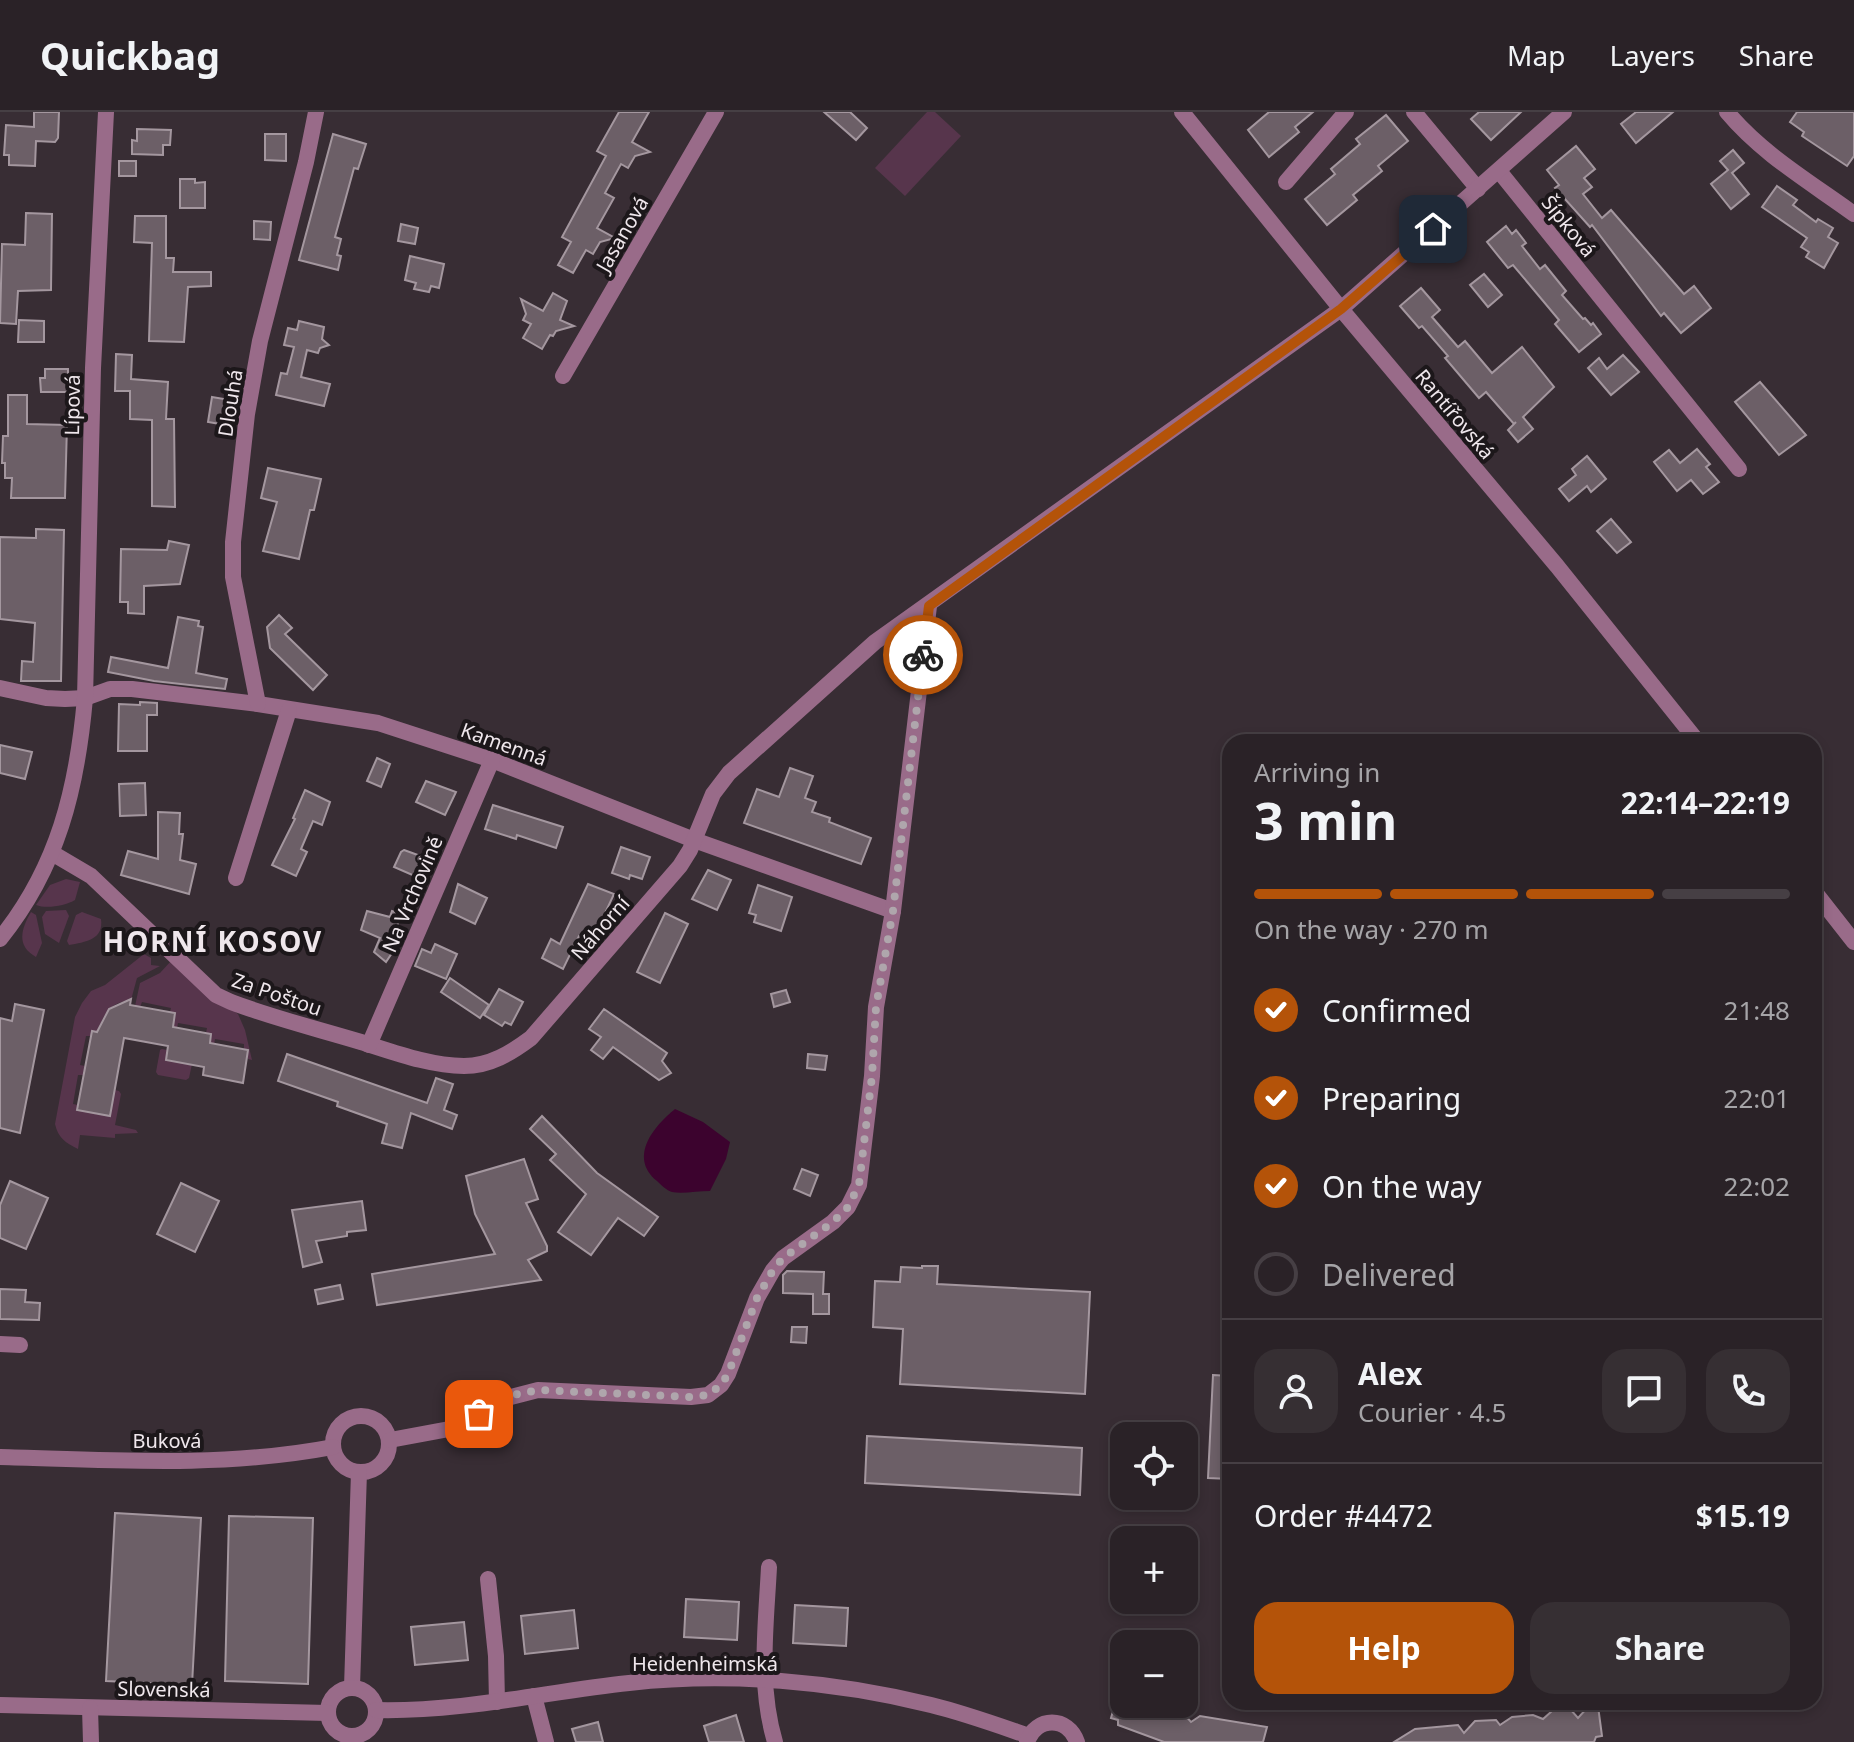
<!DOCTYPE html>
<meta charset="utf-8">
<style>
:root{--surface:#2a2227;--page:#362f33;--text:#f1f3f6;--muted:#a5a4a7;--line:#463f44;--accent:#b45309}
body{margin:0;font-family:"Noto Sans",sans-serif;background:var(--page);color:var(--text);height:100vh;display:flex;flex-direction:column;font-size:30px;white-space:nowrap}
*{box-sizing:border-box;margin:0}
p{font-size:26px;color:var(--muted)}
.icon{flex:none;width:44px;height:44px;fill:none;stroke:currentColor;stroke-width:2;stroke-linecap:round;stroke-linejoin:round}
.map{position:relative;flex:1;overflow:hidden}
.details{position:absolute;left:1222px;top:622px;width:600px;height:976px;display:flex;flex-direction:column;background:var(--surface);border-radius:24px;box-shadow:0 4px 12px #0003,0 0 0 2px var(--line)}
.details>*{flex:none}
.fabs{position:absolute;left:1110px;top:1310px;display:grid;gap:16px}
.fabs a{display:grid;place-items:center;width:88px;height:88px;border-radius:16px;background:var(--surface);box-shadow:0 4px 12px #0003,0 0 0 2px var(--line);font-size:40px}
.pin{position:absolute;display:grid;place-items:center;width:68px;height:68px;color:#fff;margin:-34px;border-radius:16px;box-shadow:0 4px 12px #0006}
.courier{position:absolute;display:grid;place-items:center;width:80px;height:80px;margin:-40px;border:6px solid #b45309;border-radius:50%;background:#fff;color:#222;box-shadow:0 2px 10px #0007}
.summary em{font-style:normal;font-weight:700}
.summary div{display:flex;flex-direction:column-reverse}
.summary{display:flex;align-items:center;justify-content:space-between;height:136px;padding:0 32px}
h1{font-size:52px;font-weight:700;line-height:60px}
.bar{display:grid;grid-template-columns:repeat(4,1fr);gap:12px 8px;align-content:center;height:96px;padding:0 32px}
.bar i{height:10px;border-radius:6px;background:var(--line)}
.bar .on{background:var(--accent)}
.bar p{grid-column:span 4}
.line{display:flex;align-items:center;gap:20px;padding:0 32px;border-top:2px solid var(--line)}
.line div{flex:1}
.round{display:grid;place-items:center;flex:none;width:84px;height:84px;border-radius:24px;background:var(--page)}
ol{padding:0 32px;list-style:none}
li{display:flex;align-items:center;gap:24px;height:88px}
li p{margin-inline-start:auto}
li .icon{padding:8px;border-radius:50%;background:var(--accent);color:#fff;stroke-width:4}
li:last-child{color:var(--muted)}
li i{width:44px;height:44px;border:4px solid var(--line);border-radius:50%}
.action{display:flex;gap:16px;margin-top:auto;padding:16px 32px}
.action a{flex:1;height:92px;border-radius:24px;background:var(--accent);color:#fff;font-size:32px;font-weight:700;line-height:92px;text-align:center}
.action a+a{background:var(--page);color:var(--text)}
header{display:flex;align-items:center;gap:48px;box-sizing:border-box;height:112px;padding:0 40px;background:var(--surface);border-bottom:2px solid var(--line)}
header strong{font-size:38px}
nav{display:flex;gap:44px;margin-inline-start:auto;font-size:28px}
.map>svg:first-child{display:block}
.green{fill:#57354c}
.water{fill:#3c032e}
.building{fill:#6c5f67;stroke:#a4979f;stroke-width:2}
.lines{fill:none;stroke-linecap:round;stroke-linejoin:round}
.minor{stroke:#996b89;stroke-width:16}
.tertiary{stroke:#996b89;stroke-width:16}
.done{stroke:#afa6ac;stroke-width:8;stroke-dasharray:0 14.4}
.route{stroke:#b45309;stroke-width:10}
.labels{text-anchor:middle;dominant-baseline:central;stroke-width:8;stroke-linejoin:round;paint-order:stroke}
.street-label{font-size:20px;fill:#efe7ec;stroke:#1c171a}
.district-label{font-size:28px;font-weight:bold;letter-spacing:2px;fill:#efe7ec;stroke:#1c171a}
</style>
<header>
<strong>Quickbag</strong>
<nav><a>Map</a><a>Layers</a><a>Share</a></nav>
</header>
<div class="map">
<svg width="1854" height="1630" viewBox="0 0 1854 1630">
<rect width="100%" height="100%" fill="#382d34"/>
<!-- green -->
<g class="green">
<path d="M927 0H935L961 24 905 84 875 56Z"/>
<path d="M66 767 80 770 75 788C65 794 46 797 36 793L50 773Z"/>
<path d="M66 798 69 804 59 831 45 822 42 805 46 799Z"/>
<path d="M31 800 36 803 42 831 36 845C16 834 21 817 31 800Z"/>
<path d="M82 800 101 807C104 828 85 830 69 833L67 829 76 803Z"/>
<path d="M144 842 151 846V853L160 854 137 866 131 888C114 890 105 898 100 914L106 916 105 922 92 919 91 924H86L80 953 85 954 83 963H78L73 992 78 993 77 998 109 1004 115 978 119 979 121 982 115 1013 136 1018 138 1021 115 1022V1026L80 1023 78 1037C66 1031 58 1026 55 1012L75 905 82 891 91 879 105 873Z"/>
<path d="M171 849 238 902 245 918 252 948 248 947V939L244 937V932L215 927 214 932 210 931 211 923 206 921 207 916 178 911 177 916 173 915 175 902 170 900 171 896 142 890 140 895 135 894 140 871 160 861Z"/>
<path d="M162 937 167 938 166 948 192 952 189 966 186 968 158 963 156 960 160 938Z"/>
</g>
<!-- water -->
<path class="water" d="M675 997 703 1010 730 1030 726 1047 710 1079C698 1079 682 1082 672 1080 667 1079 660 1072 657 1069 628 1045 654 1014 675 997Z"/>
<!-- building -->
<g class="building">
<path d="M34 0H59L58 26 55 30 36 29 35 54 9 53V43H4L6 13 34 15Z"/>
<path d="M619 0H649L632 30 650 40 635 44 628 56 621 52 605 81 614 86 597 116 615 126 600 130 593 142 586 138 573 161 558 153 571 130 562 125 606 44 597 39Z"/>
<path d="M824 0H850L867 16 856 28Z"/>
<path d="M1269 0H1313L1295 15 1299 20 1269 45 1248 18Z"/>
<path d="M1479 0H1521L1491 28 1471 7Z"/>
<path d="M1636 0H1673L1636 31 1621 12Z"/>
<path d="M1797 0H1854V44L1847 54 1802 24 1804 20 1790 10Z"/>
<path d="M1386 3 1408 29 1378 54 1382 59 1353 83 1357 88 1327 113 1305 87 1335 62 1331 57 1360 32 1356 27Z"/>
<path d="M137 17 171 18 170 33H163V43L132 42V28L137 29Z"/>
<path d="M265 22H286V49L265 48Z"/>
<path d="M333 22 366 32 358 57 354 56 335 125 341 127 337 143 341 144 338 158 299 148Z"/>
<path d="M1576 34 1595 57 1584 66 1592 75 1583 82 1602 106 1611 98 1684 182 1694 174 1711 196 1681 221 1664 201 1661 204 1592 113 1590 115 1555 76 1559 73 1547 58Z"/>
<path d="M1733 38 1744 51 1732 61 1749 82 1731 97 1711 72 1728 58 1720 49Z"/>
<rect x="119" y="49" width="17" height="15"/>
<path d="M180 67H195V71L205 70V96H180Z"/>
<path d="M1777 74 1797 88 1793 93 1816 110 1818 107 1833 116 1828 125 1838 131 1824 156 1806 145 1809 140 1801 135 1807 126 1762 95Z"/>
<path d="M26 101 52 102 51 178 18 179 16 212 0 211 2 132 25 133Z"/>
<path d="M135 104H166V146H174L173 160H211V174L188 175 184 230 149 229 152 131 134 130Z"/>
<path d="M254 109 271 110 270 128 254 127Z"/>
<path d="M401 112 418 116 415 132 398 129Z"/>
<path d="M1506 114 1512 122 1516 118 1526 131 1522 134 1540 157 1545 153 1566 179 1562 183 1583 207 1585 206 1591 213 1593 211 1601 222 1579 240 1555 212 1559 208 1513 153 1508 156 1487 130Z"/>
<path d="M410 144 444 152 439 176 431 174 429 180 414 177 416 171 405 168Z"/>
<path d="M1484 162 1502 183 1488 195 1470 173Z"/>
<path d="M1421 176 1440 198 1432 205 1458 235 1465 229 1492 261 1522 235 1554 275 1523 305 1533 317 1518 330 1508 318 1516 310 1514 312 1486 280 1479 286 1445 246 1448 244 1422 214 1419 216 1400 194Z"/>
<path d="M553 181 567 189 560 208 574 214 556 219 553 224 550 223 542 237 523 226 531 212 523 208 526 202 521 187 543 199Z"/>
<path d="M19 208 44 209V230H18Z"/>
<path d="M299 209 324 215 322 227 329 233 320 236 318 241 307 238 301 265 330 272 324 294 276 283 281 261 287 262 294 235 284 233 288 216 297 218Z"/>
<path d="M116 242 132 243 131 267 168 270 166 307H174L175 395 152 394V308L130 307V279H115Z"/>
<path d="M1623 243 1639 260 1611 283 1588 256 1599 246 1607 257Z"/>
<path d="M45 257H68V280H41L40 266H45Z"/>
<path d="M1760 270 1806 323 1779 343 1735 290Z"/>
<path d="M8 283H27V312L67 313 65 386H11L12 366H5V351H2L3 324H8Z"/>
<path d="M212 285 230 288 226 313 208 310Z"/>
<path d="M1697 337 1710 352 1706 355 1719 370 1703 382 1691 368 1677 379 1654 350 1669 338 1680 351Z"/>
<path d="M1587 344 1606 367 1591 380 1587 374 1569 389 1559 377 1576 363 1572 357Z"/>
<path d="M268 356 321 367 314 398H310L299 447 263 439 277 390 261 386Z"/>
<path d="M1611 407 1631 430 1617 441 1597 419Z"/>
<path d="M36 417 64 418 61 569H21L22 549 33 550 35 511 0 507V425L36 426Z"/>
<path d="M169 429 189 433 180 472 144 474V502L128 501V490H120L121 437 167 438Z"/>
<path d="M279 503 292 516 285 522 327 563 313 578 270 536 267 515Z"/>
<path d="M178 505 199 509 198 514 203 515 196 561 227 567 225 577 154 569 108 560 111 545 168 556Z"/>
<path d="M140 590 157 591V603H147V639H118L119 592 140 593Z"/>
<path d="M0 633 32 640 25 667 0 661Z"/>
<path d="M377 646 390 652 381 675 367 669Z"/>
<path d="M790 656 813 664 805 686 816 690 812 700 830 706 829 710 871 726 861 752 744 711 757 677 779 685Z"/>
<path d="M426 669 456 680 445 703 416 690Z"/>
<path d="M145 671 146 703 120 704 119 672Z"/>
<path d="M305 678 330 690 322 713 313 709 301 737 307 740 296 764 272 753 295 707 293 706Z"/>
<path d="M493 693 563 715 556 736 517 723 516 727 485 717Z"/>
<path d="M158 700 180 701 179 722H183L180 748 196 752 189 782 121 763 128 739 158 747Z"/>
<path d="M621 735 650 745 642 767 630 763 629 767 612 761Z"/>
<path d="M404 738 429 747 417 765 394 755 401 740Z"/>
<path d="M708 758 731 768 717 798 692 787Z"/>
<path d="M458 772 487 786 475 812 450 800Z"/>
<path d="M588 772 614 782 595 823 593 822 590 829 579 824 563 857 542 846 551 827 560 832Z"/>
<path d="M758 773 792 785 781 819 754 810 756 803 749 801Z"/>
<path d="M367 799 390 805 392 799 401 802 392 830 398 832 386 850 374 840 380 826 361 818Z"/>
<path d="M665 801 688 812 660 871 637 860Z"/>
<path d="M435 832 457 842 446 867 415 854 422 837 431 841Z"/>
<path d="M450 866 489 893 480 906 441 880Z"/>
<path d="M499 877 523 890 511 913 505 910 502 914 484 903Z"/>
<path d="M786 878 790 890 774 895 771 882Z"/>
<path d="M131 887 130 893 175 901 173 915 211 922 210 931 248 938 243 971 203 963 204 955 166 948 168 934 124 926 110 1004 77 998 92 919 97 920 109 897Z"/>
<path d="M15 892 44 898 20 1021 0 1016V906L12 909Z"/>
<path d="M604 897 667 941 662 949 671 961 659 968 613 935 603 947 591 938 601 925 589 917Z"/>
<path d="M287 942 427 991 436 966 453 972 444 998 457 1003 452 1017 411 1001 402 1036 382 1031 387 1012 337 994 338 990 278 969Z"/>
<path d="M808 942 827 944 825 958 807 956Z"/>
<path d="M542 1004 597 1061 658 1105 644 1124 618 1106 591 1143 558 1120 586 1082 550 1048 556 1042 530 1017Z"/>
<path d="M524 1047 538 1087 526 1091 547 1134V1139L528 1148 541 1168 377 1193 372 1162 495 1142 475 1102 466 1064Z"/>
<path d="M802 1057 818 1063 810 1084 794 1077Z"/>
<path d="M10 1069 48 1086 26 1137 0 1126V1093Z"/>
<path d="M181 1071 219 1089 195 1140 157 1122Z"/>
<path d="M362 1089 366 1118 347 1120V1124L316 1129 322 1150 303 1155 292 1098Z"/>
<path d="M922 1154H938L937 1172 1090 1180 1085 1282 900 1272 903 1217 873 1215 875 1169 900 1170 901 1155 922 1156Z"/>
<path d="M787 1159 824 1160 823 1182H829V1202H813V1182L783 1181V1163Z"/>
<path d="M340 1173 343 1187 318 1192 315 1178Z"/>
<path d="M0 1177 26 1178 25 1190 40 1191 39 1208 0 1207Z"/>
<path d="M792 1215H807L806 1231 791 1230Z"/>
<path d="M1213 1263 1230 1264V1367L1208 1366Z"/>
<path d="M867 1324 1082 1336 1080 1383 865 1371Z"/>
<path d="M115 1401 201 1406 192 1573 106 1569Z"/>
<path d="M229 1404 313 1406 308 1572 225 1569Z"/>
<path d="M686 1487 739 1490 737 1528 684 1525Z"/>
<path d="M795 1493 848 1496 846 1534 793 1531Z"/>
<path d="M574 1498 578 1536 525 1542 521 1504Z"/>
<path d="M464 1510 468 1548 415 1553 411 1515Z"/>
<path d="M1115 1592H1159L1183 1601 1191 1610 1200 1604 1267 1615 1263 1630H1164L1118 1613V1608L1111 1606Z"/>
<path d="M1598 1594 1602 1624 1596 1625 1594 1630H1394L1415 1617 1458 1613 1464 1621 1475 1609 1496 1608 1500 1613 1512 1605 1533 1603 1543 1607 1552 1599 1571 1598 1578 1606 1588 1595Z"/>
<path d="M736 1603 744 1630H709L704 1614Z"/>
<path d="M598 1610 603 1630H576L572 1617Z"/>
</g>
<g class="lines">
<!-- minor -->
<g class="minor">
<path d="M1414 0 1478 77"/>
<path d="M1727 0C1762 42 1810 70 1854 102"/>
<path d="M1499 59 1739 357"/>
<path d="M1286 70 1346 0"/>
<path d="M563 264 716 0"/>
<path d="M0 576 46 586 65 587 85 586 110 577H132L258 592 378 611 492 648 694 728 893 799"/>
<path d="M258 592 233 465V430L247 302 260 229 306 50 316 0"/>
<path d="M52 741 91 764 216 883 231 890C273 906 318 917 361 930 393 940 430 954 464 954 490 954 511 941 531 926L680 754 690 738 713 682 729 661 875 530 1341 197 1564 0"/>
<path d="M236 766 289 598"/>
<path d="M369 933 492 648"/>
<path d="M0 1232 20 1233"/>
<circle cx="361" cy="1332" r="28"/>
<path d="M390 1328 460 1315 499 1288 538 1278 691 1285 708 1283 721 1273 728 1262 757 1186 773 1158 783 1146 833 1110 848 1095 859 1073 872 964 876 895 893 799 929 494"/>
<path d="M0 1345C111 1348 223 1356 333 1335"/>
<path d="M769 1455C766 1514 758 1573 775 1630"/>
<path d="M488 1467 496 1544 497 1590"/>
<path d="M352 1575 359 1360"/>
<circle cx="352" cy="1600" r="24"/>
<path d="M534 1584 546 1630"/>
<path d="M0 1593 328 1601"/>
<path d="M90 1596 91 1630"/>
<path d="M376 1598C462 1600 545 1580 629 1571 728 1560 834 1569 931 1593 964 1601 997 1613 1029 1624"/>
<path d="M1027 1630C1036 1604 1068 1604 1077 1630"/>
</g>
<!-- tertiary -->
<g class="tertiary">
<path d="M1182 0 1341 197 1557 454 1698 630"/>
<path d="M1814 779 1854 830"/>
<path d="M0 827C58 755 77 677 85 586L93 256 106 0"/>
</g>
</g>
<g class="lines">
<!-- done -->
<path class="done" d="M479 1302 508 1284 538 1278 691 1285 708 1283 721 1273 728 1262 757 1186 773 1158 783 1146 833 1110 848 1095 859 1073 872 964 876 895 893 799 923 543"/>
<!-- route -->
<path class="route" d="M923 543 929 494 1341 197 1433 117"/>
</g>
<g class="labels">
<!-- street labels -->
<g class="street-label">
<text transform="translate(1569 114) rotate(51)">Šípková</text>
<text transform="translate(622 122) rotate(-60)">Jasanová</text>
<text transform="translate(230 291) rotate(-81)">Dlouhá</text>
<text transform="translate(72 293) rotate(-89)">Lípová</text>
<text transform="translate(1455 302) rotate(50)">Rantířovská</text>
<text transform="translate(504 632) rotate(20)">Kamenná</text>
<text transform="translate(412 782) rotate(-67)">Na Vrchovině</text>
<text transform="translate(600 816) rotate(-49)">Náhorní</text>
<text transform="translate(277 882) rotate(19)">Za Poštou</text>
<text x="167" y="1328">Buková</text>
<text x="705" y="1551">Heidenheimská</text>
<text transform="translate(164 1577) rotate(1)">Slovenská</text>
</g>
<!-- district labels -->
<g class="district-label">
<text x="213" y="829">HORNÍ KOSOV</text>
</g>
</g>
</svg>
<div class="fabs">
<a><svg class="icon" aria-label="locate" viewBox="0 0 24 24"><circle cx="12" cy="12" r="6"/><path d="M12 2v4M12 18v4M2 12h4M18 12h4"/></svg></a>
<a>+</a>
<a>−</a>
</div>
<div class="pin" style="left:479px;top:1302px;background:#ea580c"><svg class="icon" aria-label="bag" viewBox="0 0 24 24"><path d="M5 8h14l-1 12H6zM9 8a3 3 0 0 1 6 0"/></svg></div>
<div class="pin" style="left:1433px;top:117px;background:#1f2937"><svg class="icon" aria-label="home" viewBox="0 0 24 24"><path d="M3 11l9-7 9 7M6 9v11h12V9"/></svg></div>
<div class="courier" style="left:923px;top:543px"><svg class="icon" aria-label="bike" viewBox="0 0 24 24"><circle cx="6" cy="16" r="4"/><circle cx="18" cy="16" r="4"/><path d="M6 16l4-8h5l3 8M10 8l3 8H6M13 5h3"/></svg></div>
<section class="details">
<div class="summary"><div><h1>3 min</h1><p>Arriving in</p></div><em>22:14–22:19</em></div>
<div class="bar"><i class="on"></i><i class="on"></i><i class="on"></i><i></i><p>On the way · 270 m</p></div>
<ol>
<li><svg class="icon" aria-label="check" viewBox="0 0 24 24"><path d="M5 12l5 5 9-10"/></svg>Confirmed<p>21:48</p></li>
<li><svg class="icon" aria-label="check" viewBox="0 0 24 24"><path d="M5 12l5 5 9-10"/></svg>Preparing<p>22:01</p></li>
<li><svg class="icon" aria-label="check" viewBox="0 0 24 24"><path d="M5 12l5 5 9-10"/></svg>On the way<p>22:02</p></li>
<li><i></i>Delivered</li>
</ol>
<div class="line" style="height:144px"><a class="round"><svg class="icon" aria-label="person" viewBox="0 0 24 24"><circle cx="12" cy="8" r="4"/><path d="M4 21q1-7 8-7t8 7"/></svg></a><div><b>Alex</b><p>Courier · 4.5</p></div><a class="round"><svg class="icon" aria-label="chat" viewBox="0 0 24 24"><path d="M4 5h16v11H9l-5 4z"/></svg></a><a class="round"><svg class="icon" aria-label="phone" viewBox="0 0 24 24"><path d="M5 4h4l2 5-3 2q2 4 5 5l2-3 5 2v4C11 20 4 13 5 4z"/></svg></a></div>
<div class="line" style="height:104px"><div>Order #4472</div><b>$15.19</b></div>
<div class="action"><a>Help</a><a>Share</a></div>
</section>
</div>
